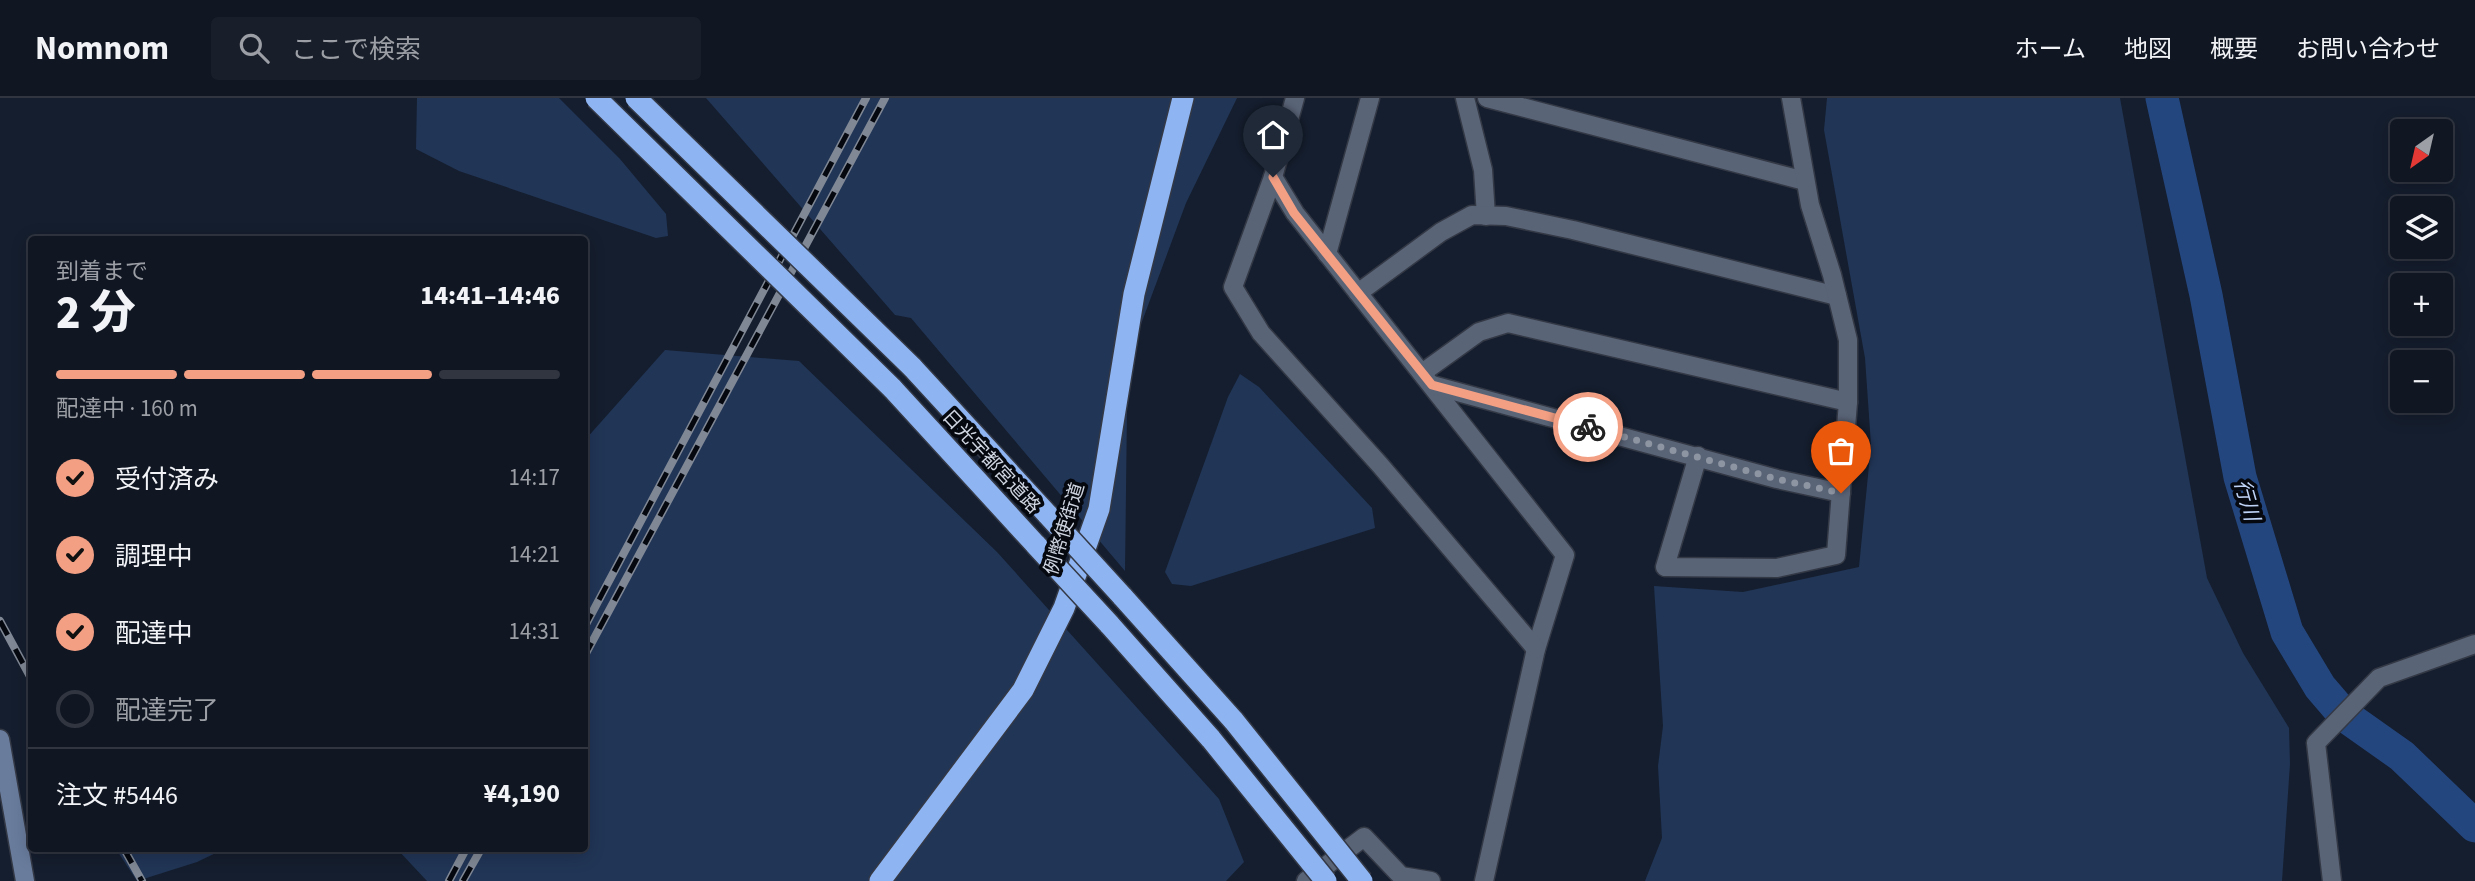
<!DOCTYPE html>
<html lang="ja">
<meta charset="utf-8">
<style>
:root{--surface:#101622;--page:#191f2a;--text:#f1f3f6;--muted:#9c9fa5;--line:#303540;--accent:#f39f84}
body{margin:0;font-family:"Source Sans 3","Noto Sans JP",sans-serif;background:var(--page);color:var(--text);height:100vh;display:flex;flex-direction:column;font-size:26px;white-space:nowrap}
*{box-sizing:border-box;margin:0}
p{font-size:23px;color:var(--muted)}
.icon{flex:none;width:38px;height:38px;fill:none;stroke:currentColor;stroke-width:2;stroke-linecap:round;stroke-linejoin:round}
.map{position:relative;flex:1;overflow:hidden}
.panel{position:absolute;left:28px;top:138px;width:560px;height:616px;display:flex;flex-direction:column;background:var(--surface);border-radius:7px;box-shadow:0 4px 18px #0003,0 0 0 2px var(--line)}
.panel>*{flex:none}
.needle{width:46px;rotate:214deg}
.buttons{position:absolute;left:2390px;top:21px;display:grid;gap:14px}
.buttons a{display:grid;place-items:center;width:63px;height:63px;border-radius:7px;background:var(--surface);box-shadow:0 4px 18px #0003,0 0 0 2px var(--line);font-size:35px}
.pin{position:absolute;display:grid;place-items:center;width:60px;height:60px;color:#fff;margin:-72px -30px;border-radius:50% 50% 50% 0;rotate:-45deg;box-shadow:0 0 7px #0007}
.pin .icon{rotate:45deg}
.courier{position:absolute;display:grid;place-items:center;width:70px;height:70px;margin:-35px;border:5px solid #f39f84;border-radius:50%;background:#fff;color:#222;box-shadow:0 2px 9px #0007}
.summary em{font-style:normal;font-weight:800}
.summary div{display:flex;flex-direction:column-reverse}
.summary{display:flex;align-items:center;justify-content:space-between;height:119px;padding:0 28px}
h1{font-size:46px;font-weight:800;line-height:52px}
.bar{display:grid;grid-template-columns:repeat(4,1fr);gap:10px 7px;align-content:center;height:84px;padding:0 28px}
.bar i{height:9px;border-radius:5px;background:var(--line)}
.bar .on{background:var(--accent)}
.bar p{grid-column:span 4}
.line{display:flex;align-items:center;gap:18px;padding:0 28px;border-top:2px solid var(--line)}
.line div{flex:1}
ol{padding:0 28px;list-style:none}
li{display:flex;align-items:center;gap:21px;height:77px}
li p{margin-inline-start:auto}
li .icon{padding:7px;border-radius:50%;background:var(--accent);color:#111;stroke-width:4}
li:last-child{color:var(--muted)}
li i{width:38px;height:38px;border:4px solid var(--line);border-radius:50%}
header{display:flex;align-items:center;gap:42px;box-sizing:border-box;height:98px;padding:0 35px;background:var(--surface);border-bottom:2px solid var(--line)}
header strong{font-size:33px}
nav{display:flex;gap:38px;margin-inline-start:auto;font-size:24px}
.search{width:490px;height:63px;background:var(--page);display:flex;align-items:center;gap:18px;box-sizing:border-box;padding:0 24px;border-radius:7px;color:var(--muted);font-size:26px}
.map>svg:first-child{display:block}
.green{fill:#213556}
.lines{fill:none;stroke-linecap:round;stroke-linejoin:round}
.river{stroke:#24467f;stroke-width:33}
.street-casing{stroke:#343946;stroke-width:21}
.secondary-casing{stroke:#343946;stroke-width:21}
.highway-casing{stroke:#343946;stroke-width:24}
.street{stroke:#596477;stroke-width:18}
.secondary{stroke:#697c9c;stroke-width:18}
.highway{stroke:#8eb4f2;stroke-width:21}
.rail-casing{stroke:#808895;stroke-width:8}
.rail{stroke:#05080f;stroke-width:5;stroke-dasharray:16;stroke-linecap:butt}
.highway-bridge-casing{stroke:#343946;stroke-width:24;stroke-linecap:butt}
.highway-bridge{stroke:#8eb4f2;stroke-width:21}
.done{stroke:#8e95a2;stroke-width:7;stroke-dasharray:0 12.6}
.route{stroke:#f39f84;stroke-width:9}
.labels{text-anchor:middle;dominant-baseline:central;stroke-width:7;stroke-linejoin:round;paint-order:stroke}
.street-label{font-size:19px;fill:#cfd5e0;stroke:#05080f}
.water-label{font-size:21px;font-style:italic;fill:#bed3f6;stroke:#05080f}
</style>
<header>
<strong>Nomnom</strong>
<div class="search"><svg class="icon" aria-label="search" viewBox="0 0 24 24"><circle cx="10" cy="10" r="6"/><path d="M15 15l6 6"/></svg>ここで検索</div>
<nav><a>ホーム</a><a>地図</a><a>概要</a><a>お問い合わせ</a></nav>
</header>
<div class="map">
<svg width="2475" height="783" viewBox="0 0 2475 783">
<rect width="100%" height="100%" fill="#151e2e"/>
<!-- green -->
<g class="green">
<path d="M417 0H559L620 61 666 116 668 138 656 140 459 73 416 51Z"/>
<path d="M706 0H1237L1186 105 1140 229 1128 232 1125 473 911 220 895 217Z"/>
<path d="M1827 0H2120L2207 480 2243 555 2289 630 2290 666 2282 783H1645L1662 740 1658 668 1663 628 1654 488 1743 494 1859 469 1871 347 1865 260 1824 32Z"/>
<path d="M665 252 799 263 997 454 1219 701 1244 764 1226 783H427L397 751H584L585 342Z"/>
<path d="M1240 276 1259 289 1372 410 1375 430 1191 488 1172 486 1165 474 1228 299Z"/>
<path d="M116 751H224L197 764 137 783Z"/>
</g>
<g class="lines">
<!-- river -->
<path class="river" d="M2162 0 2206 197 2240 379 2287 534 2320 589 2344 617 2402 658 2475 728"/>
<defs>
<g id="street">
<path d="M1295 0 1273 79 1295 115 1565 457 1536 551 1484 783"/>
<path d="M1465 0 1483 72 1486 118"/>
<path d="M1487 0 1805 83"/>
<path d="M1273 79 1233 189 1261 235 1380 367 1536 551"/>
<path d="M1327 156 1370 0"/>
<path d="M1358 195 1441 134 1472 117 1506 118 1573 132 1837 198"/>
<path d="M1422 275 1479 234 1508 225 1848 304"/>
<path d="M1432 287 1777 381 1841 395"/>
<path d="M1698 358 1665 469 1777 470 1836 457 1848 304V242L1832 177 1810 107 1791 0"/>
<path d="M1306 783 1364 739 1401 778 1431 783"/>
<path d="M2332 783 2316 645 2379 580 2475 546"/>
</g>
<path id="secondary" d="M0 641 25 783"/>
<g id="highway">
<path d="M912 269 1048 417"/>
<path d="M892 290 1036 447"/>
<path d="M1122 498 1234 623"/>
<path d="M1109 526 1211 641"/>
<path d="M880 783 1023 592 1064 510 1099 411 1134 196 1183 0"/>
</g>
</defs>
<!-- street casing -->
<use href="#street" class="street-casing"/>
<!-- secondary casing -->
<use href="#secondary" class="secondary-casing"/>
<!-- highway casing -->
<use href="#highway" class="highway-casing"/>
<!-- street -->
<use href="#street" class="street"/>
<!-- secondary -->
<use href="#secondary" class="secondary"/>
<!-- highway -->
<use href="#highway" class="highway"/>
<defs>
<g id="rail">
<path d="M0 523 32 582"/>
<path d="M584 530 866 0"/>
<path d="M584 559 885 0"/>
<path d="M124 751 142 783"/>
<path d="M449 783 466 751"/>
<path d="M463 783 481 751"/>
</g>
</defs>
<!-- rail casing -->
<use href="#rail" class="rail-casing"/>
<!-- rail -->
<use href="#rail" class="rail"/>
<defs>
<g id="highway-bridge">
<path d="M596 0 892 290"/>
<path d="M636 0 912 269"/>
<path d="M1048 417 1122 498"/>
<path d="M1036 447 1109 526"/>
<path d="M1234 623 1362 783"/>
<path d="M1211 641 1326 783"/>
</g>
</defs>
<!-- highway-bridge casing -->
<use href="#highway-bridge" class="highway-bridge-casing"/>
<!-- highway-bridge -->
<use href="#highway-bridge" class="highway-bridge"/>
</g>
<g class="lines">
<!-- done -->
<path class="done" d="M1588 329 1777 381 1841 395"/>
<!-- route -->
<path class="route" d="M1273 79 1294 115 1432 287 1588 329"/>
</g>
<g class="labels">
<!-- street labels -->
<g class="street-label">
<text transform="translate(991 364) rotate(47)">日光宇都宮道路</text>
<text transform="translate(1065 431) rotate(-73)">例幣使街道</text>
</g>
<!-- water labels -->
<g class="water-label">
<text transform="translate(2247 402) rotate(74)">行川</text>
</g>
</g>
</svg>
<div class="buttons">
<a><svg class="needle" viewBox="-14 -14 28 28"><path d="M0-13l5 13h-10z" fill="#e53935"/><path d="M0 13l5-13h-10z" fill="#9c9fa5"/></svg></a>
<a><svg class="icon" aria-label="layers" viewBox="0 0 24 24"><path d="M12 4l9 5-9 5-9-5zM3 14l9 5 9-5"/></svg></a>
<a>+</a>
<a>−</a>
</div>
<div class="pin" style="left:1841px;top:395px;background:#ea580c"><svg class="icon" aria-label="bag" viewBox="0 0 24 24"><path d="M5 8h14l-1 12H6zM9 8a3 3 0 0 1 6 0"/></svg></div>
<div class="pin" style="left:1273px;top:79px;background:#1f2937"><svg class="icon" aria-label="home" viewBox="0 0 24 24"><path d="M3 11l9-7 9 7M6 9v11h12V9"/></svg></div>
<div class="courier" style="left:1588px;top:329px"><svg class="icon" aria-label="bike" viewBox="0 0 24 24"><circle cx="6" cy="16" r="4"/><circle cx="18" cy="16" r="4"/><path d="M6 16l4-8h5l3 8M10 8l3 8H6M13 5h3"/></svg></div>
<section class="panel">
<div class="summary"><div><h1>2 分</h1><p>到着まで</p></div><em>14:41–14:46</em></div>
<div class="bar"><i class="on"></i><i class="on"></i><i class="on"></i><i></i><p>配達中 · 160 m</p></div>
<ol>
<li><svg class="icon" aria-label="check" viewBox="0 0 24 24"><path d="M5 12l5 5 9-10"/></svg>受付済み<p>14:17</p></li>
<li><svg class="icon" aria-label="check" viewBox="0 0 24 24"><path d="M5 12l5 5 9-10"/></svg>調理中<p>14:21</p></li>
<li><svg class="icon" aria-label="check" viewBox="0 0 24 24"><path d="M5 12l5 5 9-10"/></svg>配達中<p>14:31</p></li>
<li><i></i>配達完了</li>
</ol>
<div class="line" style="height:91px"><div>注文 #5446</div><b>¥4,190</b></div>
</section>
</div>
